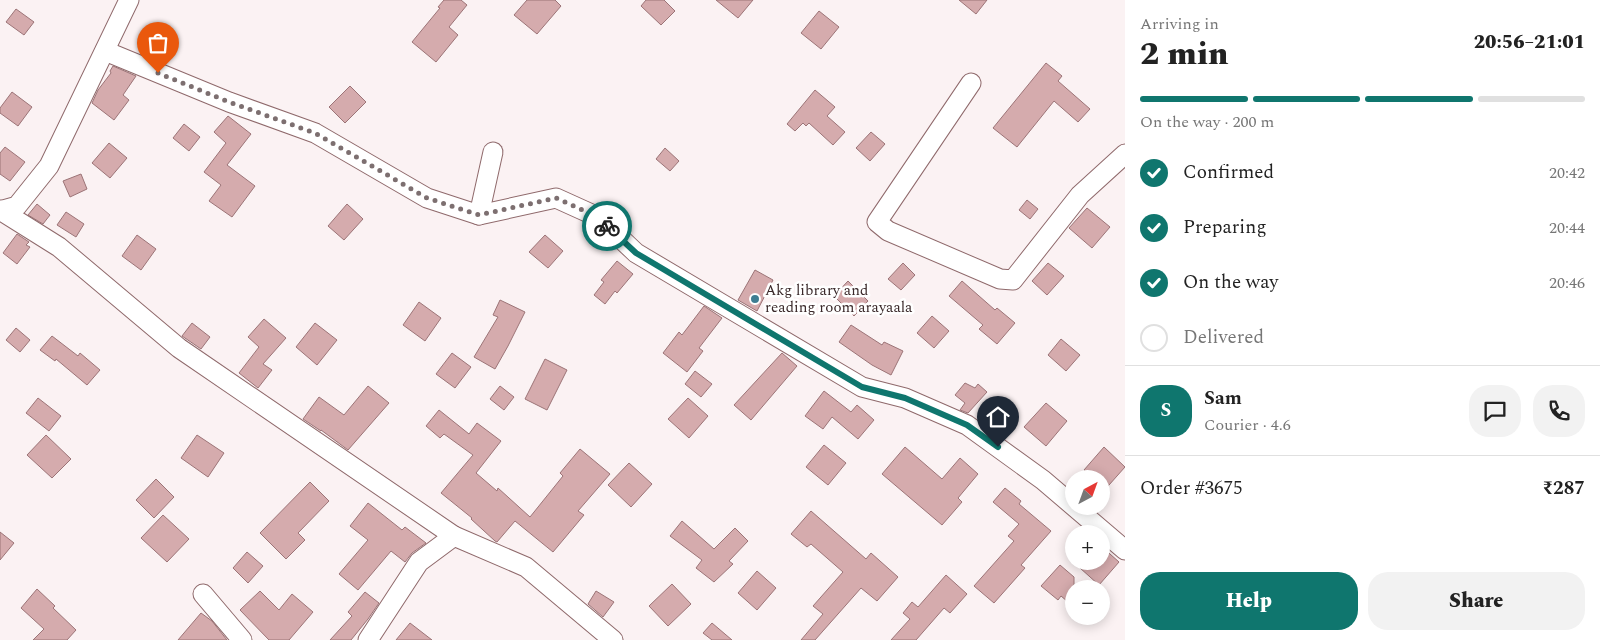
<!DOCTYPE html>
<meta charset="utf-8">
<style>
:root{--surface:#fff;--page:#f2f2f2;--text:#222;--muted:#767676;--line:#e0e0e0;--accent:#0f766e}
body{margin:0;font-family:Spectral,serif;background:var(--page);color:var(--text);height:100vh;display:flex;flex-direction:column;font-size:19px;white-space:nowrap}
*{box-sizing:border-box;margin:0}
p{font-size:16px;color:var(--muted)}
.icon{flex:none;width:28px;height:28px;fill:none;stroke:currentColor;stroke-width:2;stroke-linecap:round;stroke-linejoin:round}
.map{position:relative;flex:1;overflow:hidden}
.drawer{display:flex;flex-direction:column;background:var(--surface);width:475px}
.drawer>*{flex:none}
.needle{width:32px;rotate:41deg}
.controls{position:absolute;left:1065px;top:470px;display:grid;gap:10px}
.controls a{display:grid;place-items:center;width:45px;height:45px;border-radius:50%;background:var(--surface);box-shadow:0 2px 12px #0003;font-size:25px}
.pin{position:absolute;display:grid;place-items:center;width:42px;height:42px;color:#fff;margin:-51px -21px;border-radius:50% 50% 50% 0;rotate:-45deg;box-shadow:0 0 5px #0007}
.pin .icon{rotate:45deg}
.courier{position:absolute;display:grid;place-items:center;width:50px;height:50px;margin:-25px;border:4px solid #0f766e;border-radius:50%;background:#fff;color:#222;box-shadow:0 1px 6px #0007}
.head em{font-style:normal;font-weight:800}
.head div{display:flex;flex-direction:column-reverse}
.head{display:flex;align-items:center;justify-content:space-between;height:85px;padding:0 15px}
h1{font-size:32px;font-weight:800;line-height:38px}
.bar{display:grid;grid-template-columns:repeat(4,1fr);gap:8px 5px;align-content:center;height:60px;padding:0 15px}
.bar i{height:6px;border-radius:4px;background:var(--line)}
.bar .active{background:var(--accent)}
.bar p{grid-column:span 4}
.line{display:flex;align-items:center;gap:12px;padding:0 15px;border-top:1px solid var(--line)}
.line div{flex:1}
.round{display:grid;place-items:center;flex:none;width:52px;height:52px;border-radius:20px;background:var(--page)}
ol{padding:0 15px;list-style:none}
li{display:flex;align-items:center;gap:15px;height:55px}
li p{margin-inline-start:auto}
li .icon{padding:5px;border-radius:50%;background:var(--accent);color:#fff;stroke-width:4}
li:last-child{color:var(--muted)}
li i{width:28px;height:28px;border:2px solid var(--line);border-radius:50%}
.action{display:flex;gap:10px;margin-top:auto;padding:10px 15px}
.action a{flex:1;height:58px;border-radius:20px;background:var(--accent);color:#fff;font-size:20px;font-weight:800;line-height:58px;text-align:center}
.action a+a{background:var(--page);color:var(--text)}
main{display:flex;flex:1;min-height:0}
.map>svg:first-child{display:block}
.building{fill:#d5abad;stroke:#9c7477}
.lines{fill:none;stroke-linecap:round;stroke-linejoin:round}
.minor-casing{stroke:#8f696b;stroke-width:21}
.minor{stroke:#fff;stroke-width:19}
.done{stroke:#7d6f70;stroke-width:5;stroke-dasharray:0 9}
.route{stroke:#0f766e;stroke-width:6}
.poi-dot{fill:#3e7d92;stroke:#fff;stroke-width:2}
.labels{text-anchor:middle;dominant-baseline:central;stroke-width:5;stroke-linejoin:round;paint-order:stroke}
.poi-label{font-size:15px;fill:#392829;stroke:#fff;text-anchor:start}
</style>
<main>
<div class="map">
<svg width="1125" height="640" viewBox="0 0 1125 640">
<rect width="100%" height="100%" fill="#fbf2f3"/>
<!-- building -->
<g class="building">
<path d="M444 0H461L467 5 449 27 458 35 436 62 412 42 440 8 438 7Z"/>
<path d="M527 0H555L561 6 537 34 514 15Z"/>
<path d="M646 0H664L675 11 661 25 641 6Z"/>
<path d="M716 0H753L738 18Z"/>
<path d="M959 0H987L976 14Z"/>
<path d="M16 9 34 22 24 35 6 22Z"/>
<path d="M819 11 839 27 821 49 801 33Z"/>
<path d="M1046 63 1062 76 1058 81 1090 109 1078 122 1054 101 1017 147 993 128Z"/>
<path d="M113 66 136 76 123 95 129 100 114 120 92 103 98 90 111 73 110 71Z"/>
<path d="M350 86 366 102 345 123 329 107Z"/>
<path d="M815 90 835 107 827 116 845 132 833 145 809 123 806 126 803 123 795 131 787 124Z"/>
<path d="M12 92 32 107 18 126 0 113V108Z"/>
<path d="M228 116 251 134 227 165 255 186 232 217 209 201 221 185 204 172 226 143 214 132Z"/>
<path d="M184 124 200 137 189 151 173 138Z"/>
<path d="M871 132 885 144 870 161 856 148Z"/>
<path d="M109 143 127 158 110 178 92 163Z"/>
<path d="M5 147 25 162 10 181 0 174V153Z"/>
<path d="M665 148 679 161 670 171 656 159Z"/>
<path d="M81 174 87 189 70 197 63 181Z"/>
<path d="M1027 200 1038 209 1030 219 1019 210Z"/>
<path d="M37 204 50 215 43 224 28 215Z"/>
<path d="M347 204 363 219 344 240 328 226Z"/>
<path d="M1087 208 1110 227 1092 248 1069 228Z"/>
<path d="M66 212 84 224 76 237 57 225Z"/>
<path d="M17 234 29 242 26 245 30 247 17 264 3 253Z"/>
<path d="M137 235 156 249 141 270 122 256Z"/>
<path d="M545 235 563 251 548 268 529 252Z"/>
<path d="M617 261 633 274 617 293 615 291 605 304 594 295 604 282 601 280Z"/>
<path d="M903 263 915 275 901 290 888 279Z"/>
<path d="M1048 263 1064 276 1047 295 1032 281Z"/>
<path d="M755 270 773 280 757 311 738 300Z"/>
<path d="M848 281 868 301 854 316 834 296Z"/>
<path d="M962 281 995 310 997 308 1015 323 997 344 979 329 983 325 949 296Z"/>
<path d="M500 300 525 312 508 346 495 369 474 357 498 317 493 315Z"/>
<path d="M419 302 441 318 425 341 403 325Z"/>
<path d="M704 306 722 318 699 348 703 351 687 372 663 353 679 332 682 335Z"/>
<path d="M932 316 949 331 934 348 917 333Z"/>
<path d="M264 319 286 338 263 364 272 370 258 388 239 373 259 347 248 337Z"/>
<path d="M192 323 210 337 201 349 182 336Z"/>
<path d="M315 323 337 340 317 365 296 347Z"/>
<path d="M851 325 882 345 884 342 903 351 891 375 872 365 839 342Z"/>
<path d="M16 328 30 340 20 352 6 340Z"/>
<path d="M52 336 78 356 80 353 100 370 87 385 56 359 55 361 40 350Z"/>
<path d="M1061 339 1080 355 1066 371 1048 355Z"/>
<path d="M452 353 471 367 455 388 436 374Z"/>
<path d="M782 353 797 366 751 420 734 405Z"/>
<path d="M545 359 567 370 547 410 525 399Z"/>
<path d="M695 371 712 384 701 397 685 384Z"/>
<path d="M965 383 975 388 978 384 987 392 968 413 960 410 965 403 955 395Z"/>
<path d="M368 386 389 403 348 450 321 430V431L303 419 319 397 344 415Z"/>
<path d="M500 386 514 397 504 410 490 399Z"/>
<path d="M824 391 851 412 857 405 874 420 858 439 832 417 823 429 805 416Z"/>
<path d="M38 398 61 416 49 431 26 413Z"/>
<path d="M688 398 708 416 689 438 668 419Z"/>
<path d="M1046 403 1067 421 1046 446 1024 427Z"/>
<path d="M439 410 469 434 477 423 501 441 476 473 497 491 498 488 530 517 563 476 560 473 580 449 610 474 578 511 584 515 553 552 515 521 497 542 495 541 471 519 472 518 441 493 473 455 444 434 440 438 426 426Z"/>
<path d="M46 435 71 459 52 478 27 455Z"/>
<path d="M197 435 224 453 208 477 181 458Z"/>
<path d="M824 445 846 463 828 485 806 467Z"/>
<path d="M905 447 942 479 960 458 978 474 958 498 962 502 942 525 882 474Z"/>
<path d="M1104 447 1125 467 1101 494V479H1094L1084 470Z"/>
<path d="M629 463 652 484 631 507 608 485Z"/>
<path d="M156 479 174 497 154 518 136 500Z"/>
<path d="M310 482 329 501 298 533 305 540 286 559 260 533Z"/>
<path d="M1005 488 1021 501 1019 504 1051 531 1021 565 1025 568 994 603 974 586 1014 541 1008 536 1019 524 993 502Z"/>
<path d="M368 503 402 530 405 527 426 543 412 553 405 562 391 551 358 590 339 574 368 540 350 526Z"/>
<path d="M811 511 866 559 871 553 898 577 877 601 861 588 815 640H801L823 614 813 606 843 572 811 544 807 547 791 534Z"/>
<path d="M163 515 189 539 167 562 141 538Z"/>
<path d="M682 521 714 549 735 528 748 541 729 561 733 564 714 582 696 568 702 560 670 536Z"/>
<path d="M0 532 14 543 0 560Z"/>
<path d="M1101 546 1119 562 1099 585 1080 568 1085 561H1101Z"/>
<path d="M247 552 263 566 248 583 233 568Z"/>
<path d="M1060 565 1074 577V607L1061 596 1058 600 1041 586Z"/>
<path d="M757 571 776 588 757 610 738 593Z"/>
<path d="M946 575 967 594 950 613 944 608 916 640H891L910 619 903 613 912 602 918 607Z"/>
<path d="M672 584 691 604 668 626 649 606Z"/>
<path d="M37 589 55 606 53 608 76 630 67 640H33L44 629 21 608Z"/>
<path d="M260 591 279 610 292 594 313 612 289 640H269L240 610Z"/>
<path d="M596 591 614 602 603 617 588 604Z"/>
<path d="M365 592 379 603 368 619 351 640H330L352 616 348 612Z"/>
<path d="M201 613 212 621 227 640H178Z"/>
<path d="M410 623 432 640H396Z"/>
<path d="M712 623 732 640H712L703 633Z"/>
</g>
<g class="lines">
<defs>
<g id="minor">
<path d="M105 51 229 102 315 133 427 198 479 215 556 198 598 217 636 253 862 387 905 398 967 425 1043 480 1125 550"/>
<path d="M971 83 877 222 888 231 1000 279 1013 280 1080 195 1125 154"/>
<path d="M0 210 59 247 179 348 454 536"/>
<path d="M0 211 17 206 49 166 129 0"/>
<path d="M479 215 493 152"/>
<path d="M203 594 242 640"/>
<path d="M368 640 419 562 454 536 526 567 613 640"/>
</g>
</defs>
<!-- minor casing -->
<use href="#minor" class="minor-casing"/>
<!-- minor -->
<use href="#minor" class="minor"/>
</g>
<g class="lines">
<!-- done -->
<path class="done" d="M158 73 229 102 315 133 427 198 479 215 556 198 598 217 607 226"/>
<!-- route -->
<path class="route" d="M607 226 636 253 862 387 905 398 967 425 998 447"/>
</g>
<!-- markers -->
<circle class="poi-dot" cx="755" cy="299" r="5"/>
<g class="labels">
<!-- poi labels -->
<g class="poi-label">
<text x="765" y="290">Akg library and<tspan x="765" dy="17">reading room arayaala</tspan></text>
</g>
</g>
</svg>
<div class="controls">
<a><svg class="needle" viewBox="-14 -14 28 28"><path d="M0-13l5 13h-10z" fill="#e53935"/><path d="M0 13l5-13h-10z" fill="#767676"/></svg></a>
<a>+</a>
<a>−</a>
</div>
<div class="pin" style="left:158px;top:73px;background:#ea580c"><svg class="icon" aria-label="bag" viewBox="0 0 24 24"><path d="M5 8h14l-1 12H6zM9 8a3 3 0 0 1 6 0"/></svg></div>
<div class="pin" style="left:998px;top:447px;background:#1f2937"><svg class="icon" aria-label="home" viewBox="0 0 24 24"><path d="M3 11l9-7 9 7M6 9v11h12V9"/></svg></div>
<div class="courier" style="left:607px;top:226px"><svg class="icon" aria-label="bike" viewBox="0 0 24 24"><circle cx="6" cy="16" r="4"/><circle cx="18" cy="16" r="4"/><path d="M6 16l4-8h5l3 8M10 8l3 8H6M13 5h3"/></svg></div>
</div>
<section class="drawer">
<div class="head"><div><h1>2 min</h1><p>Arriving in</p></div><em>20:56–21:01</em></div>
<div class="bar"><i class="active"></i><i class="active"></i><i class="active"></i><i></i><p>On the way · 200 m</p></div>
<ol>
<li><svg class="icon" aria-label="check" viewBox="0 0 24 24"><path d="M5 12l5 5 9-10"/></svg>Confirmed<p>20:42</p></li>
<li><svg class="icon" aria-label="check" viewBox="0 0 24 24"><path d="M5 12l5 5 9-10"/></svg>Preparing<p>20:44</p></li>
<li><svg class="icon" aria-label="check" viewBox="0 0 24 24"><path d="M5 12l5 5 9-10"/></svg>On the way<p>20:46</p></li>
<li><i></i>Delivered</li>
</ol>
<div class="line" style="height:90px"><b class="round" style="background:var(--accent);color:#fff">S</b><div><b>Sam</b><p>Courier · 4.6</p></div><a class="round"><svg class="icon" aria-label="chat" viewBox="0 0 24 24"><path d="M4 5h16v11H9l-5 4z"/></svg></a><a class="round"><svg class="icon" aria-label="phone" viewBox="0 0 24 24"><path d="M5 4h4l2 5-3 2q2 4 5 5l2-3 5 2v4C11 20 4 13 5 4z"/></svg></a></div>
<div class="line" style="height:65px"><div>Order #3675</div><b>₹287</b></div>
<div class="action"><a>Help</a><a>Share</a></div>
</section>
</main>
